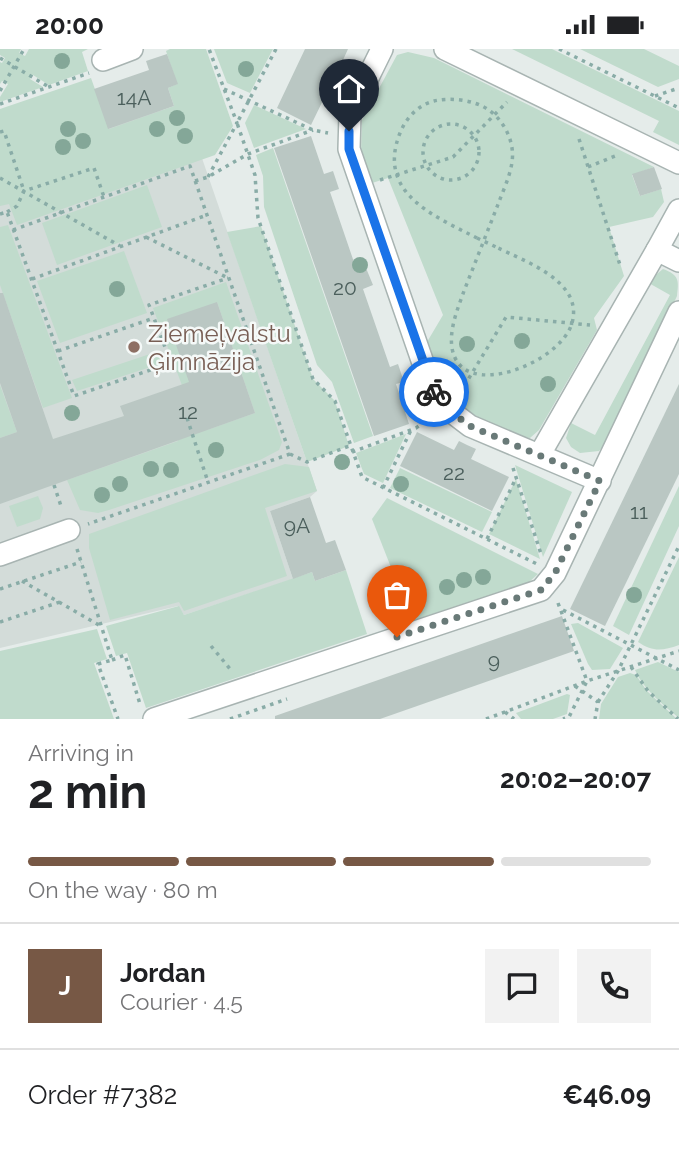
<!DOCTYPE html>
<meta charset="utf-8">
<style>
:root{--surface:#fff;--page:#f2f2f2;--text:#202124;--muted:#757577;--line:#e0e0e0;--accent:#775845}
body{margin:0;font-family:Raleway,sans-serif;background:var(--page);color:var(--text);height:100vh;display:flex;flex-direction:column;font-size:26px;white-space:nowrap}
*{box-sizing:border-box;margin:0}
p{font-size:23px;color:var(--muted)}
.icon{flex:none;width:38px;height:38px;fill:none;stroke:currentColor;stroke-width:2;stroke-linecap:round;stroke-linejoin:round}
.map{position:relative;height:670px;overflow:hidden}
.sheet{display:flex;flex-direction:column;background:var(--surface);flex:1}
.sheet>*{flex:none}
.pin{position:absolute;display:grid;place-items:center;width:60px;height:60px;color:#fff;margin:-72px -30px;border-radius:50% 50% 50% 0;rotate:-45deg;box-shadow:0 0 7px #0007}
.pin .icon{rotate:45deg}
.courier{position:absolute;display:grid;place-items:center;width:70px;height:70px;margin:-35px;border:5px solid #1a73e8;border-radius:50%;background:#fff;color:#222;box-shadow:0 2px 9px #0007}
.head em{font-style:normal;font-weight:700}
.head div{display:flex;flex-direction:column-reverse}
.head{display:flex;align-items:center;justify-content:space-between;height:119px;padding:0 28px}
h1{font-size:46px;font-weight:700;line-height:52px}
.bar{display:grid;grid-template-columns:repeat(4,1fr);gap:10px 7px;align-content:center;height:84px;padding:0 28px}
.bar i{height:9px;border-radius:5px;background:var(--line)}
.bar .on{background:var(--accent)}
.bar p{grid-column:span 4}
.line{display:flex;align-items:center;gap:18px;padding:0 28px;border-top:2px solid var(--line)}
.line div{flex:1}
.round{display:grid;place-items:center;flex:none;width:74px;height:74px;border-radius:0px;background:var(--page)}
.status{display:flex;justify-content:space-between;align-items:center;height:49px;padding:0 35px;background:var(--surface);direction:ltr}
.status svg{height:19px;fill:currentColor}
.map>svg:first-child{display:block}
.built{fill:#d3dcd9}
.green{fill:#c0dbcc}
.building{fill:#bac7c3}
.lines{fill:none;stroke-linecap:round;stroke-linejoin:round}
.minor-casing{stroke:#a8b4b2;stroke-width:24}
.path{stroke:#89aca7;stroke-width:3.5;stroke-dasharray:3.5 5;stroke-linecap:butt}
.minor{stroke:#fff;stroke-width:21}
.path-bridge{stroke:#89aca7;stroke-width:3.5;stroke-dasharray:3.5 5;stroke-linecap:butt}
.tree{fill:#84a798}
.done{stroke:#697a78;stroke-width:7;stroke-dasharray:0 12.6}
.route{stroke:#1a73e8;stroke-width:9}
.education-dot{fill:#8d6e63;stroke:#f5f9f8;stroke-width:2.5}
.labels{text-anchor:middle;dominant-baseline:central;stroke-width:5;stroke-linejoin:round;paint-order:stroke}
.number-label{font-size:21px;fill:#4b5f5c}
.education-label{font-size:24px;fill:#785e54;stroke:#f5f9f8;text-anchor:start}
</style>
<div class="status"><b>20:00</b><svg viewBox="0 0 49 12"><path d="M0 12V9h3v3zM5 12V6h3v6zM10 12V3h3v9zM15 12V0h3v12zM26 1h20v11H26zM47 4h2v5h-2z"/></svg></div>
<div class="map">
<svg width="679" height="670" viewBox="0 0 679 670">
<rect width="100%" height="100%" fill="#e5ecea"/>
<!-- built -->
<path class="built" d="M185 60 317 442 310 448 270 462 293 530 184 566 178 557 0 599V72Z"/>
<!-- green -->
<g class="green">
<path d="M0 0H21L19 4 25 7 29 0H88L82 3 88 22 49 36 33 26 30 30 43 38 0 53V48L8 35 2 32 0 35V13L2 14 5 9 0 6Z"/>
<path d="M170 0H206L233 77 215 106 17 176 9 155 0 157V60L91 29 109 80 174 57 168 39 177 35 166 2Z"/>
<path d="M214 0H273L250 44 227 34Z"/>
<path d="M512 0H552L679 62V96L653 83 659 72Z"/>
<path d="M580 0H644L679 17V30L658 38Z"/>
<path d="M408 3 434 9 654 118 632 126 640 147 661 140 664 153 653 168 609 178 624 227 594 269 597 281 539 381 530 389C516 388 506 381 494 376 449 355 442 338 427 293L443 266 388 129 372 134 361 104 362 71 397 6Z"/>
<path d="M254 56 306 80 254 99 245 74Z"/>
<path d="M273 99 373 387 354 394 332 333 317 316 264 158 263 127 256 106Z"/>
<path d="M147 136 162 178 57 216 42 174Z"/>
<path d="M8 176 72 349 43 359 0 236V178Z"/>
<path d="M261 177 313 330 335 352 349 397 307 413 227 183Z"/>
<path d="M124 202 147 264 60 294 37 232Z"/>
<path d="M663 220C679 226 679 231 677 247L610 389 599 402 580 404 571 398 566 389 571 374 595 386 670 246 647 233Z"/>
<path d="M226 233 282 393 279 401 260 411 109 461 98 464 80 461 67 431 178 392 172 374 207 381 255 364 217 253 193 344 186 347 153 259Z"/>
<path d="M159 302 163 314 77 342 72 331Z"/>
<path d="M0 336 17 383 0 389Z"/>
<path d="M406 385 383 434 364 425 356 404Z"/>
<path d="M285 415 309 418 317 442 265 459 287 527 184 562 179 553 110 571 89 499V485Z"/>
<path d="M515 416 572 443 543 508Z"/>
<path d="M400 419 492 463 482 483 390 439Z"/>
<path d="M516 430 540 510 489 485Z"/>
<path d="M679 437V477L629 586 613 577Z"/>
<path d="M38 447 43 459 40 470 17 478 9 457Z"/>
<path d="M387 449 538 525 528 534 412 572 372 470Z"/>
<path d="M679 508V596C662 602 653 603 638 593Z"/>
<path d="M346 521 367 585 146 659 127 604 116 607 106 577 179 557 184 566 312 523 315 532Z"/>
<path d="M578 574 623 599 610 620 592 621 588 615 571 575Z"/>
<path d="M97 580 107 610 94 614 114 670H0V602Z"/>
<path d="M658 613 679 623V669C663 656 643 640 635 621Z"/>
<path d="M630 624 636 626 647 642 677 670H599L601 655 618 628Z"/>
<path d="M567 645 570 646 567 665 553 670H521L516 664Z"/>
</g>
<!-- building -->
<g class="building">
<path d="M305 0H348L338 22 347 26 339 43 329 39 311 76 277 59Z"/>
<path d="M167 5 178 35 168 39 174 57 108 80 94 40 149 21 146 12Z"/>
<path d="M311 87 324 125 333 122 339 140 330 143 357 222 366 219 373 236 363 240 390 318 398 315 404 333 396 335 409 375 374 387 274 99Z"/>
<path d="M654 118 662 140 640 147 632 125Z"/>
<path d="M0 244H3L53 390 124 367 120 357 189 333 167 270 217 253 255 364 0 455V389L17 383 0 334Z"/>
<path d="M679 335V425L605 577 570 560Z"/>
<path d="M417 383 454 401 459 392 467 396 476 400 471 410 509 428 492 462 400 417Z"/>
<path d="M310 448 326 494 335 491 346 521 315 532 312 523 293 530 270 462Z"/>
<path d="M562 567 574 602 380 670H275V667Z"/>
</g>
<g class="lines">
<defs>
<g id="minor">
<path d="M382 0 350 65 349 100 432 340 449 361 470 377 600 432"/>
<path d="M445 0 679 114"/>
<path d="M103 11 132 0"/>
<path d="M679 161 657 201 679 212"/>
<path d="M540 405 657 201"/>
<path d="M0 506 69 481"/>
<path d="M154 670 541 541 555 524 679 263"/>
</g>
</defs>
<!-- minor casing -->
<use href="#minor" class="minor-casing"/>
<!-- path -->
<g class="path">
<path d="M276 0 237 74 255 126 258 169 313 330 335 352 362 428 537 515"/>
<path d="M559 0 679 59"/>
<path d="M0 9 49 38"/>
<path d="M224 40 313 81 328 84"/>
<path d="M0 42 24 0"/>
<path d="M655 47 679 39"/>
<path d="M0 55 89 24"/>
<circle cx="451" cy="103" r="28"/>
<path d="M0 83 4 82 24 142"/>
<path d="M579 90 621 219"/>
<path d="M588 118 615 107"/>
<path d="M208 128 237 74 209 0"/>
<path d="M0 129 120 197"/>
<path d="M380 131 453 108 507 53"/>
<path d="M195 132 208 128 248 105 313 81"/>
<path d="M7 163 17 157 24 142 94 119 104 148"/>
<path d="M0 165 7 163 74 347 171 314 149 256 228 229"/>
<path d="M13 181 190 117 290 405 88 475"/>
<path d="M146 188 228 229"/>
<path d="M477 189C434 167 376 144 400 84 406 69 418 56 434 52 451 48 476 51 490 62 505 73 515 94 512 113 510 128 502 144 497 158 486 186 475 214 464 242 458 259 449 280 452 299 461 354 561 314 572 274 584 232 524 212 496 198"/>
<path d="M32 230 207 166"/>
<path d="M58 302 154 269"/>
<path d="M460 344 506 268 590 276"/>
<path d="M187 369 208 433"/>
<path d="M352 403 416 379 430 369"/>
<path d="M290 405 307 413 349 397"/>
<path d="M513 419 541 505"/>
<path d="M54 436 62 460"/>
<path d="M383 439 411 381"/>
<path d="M487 490 516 429"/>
<path d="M77 500 112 611 98 615 118 670"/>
<path d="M22 532 99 576"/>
<path d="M0 540 81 513"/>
<path d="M558 554 587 632 569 668 563 670"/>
<path d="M563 561 679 621"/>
<path d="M0 573 60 553"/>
<path d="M211 597 231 621"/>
<path d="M112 611 125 606 140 655"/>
<path d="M631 618 648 642 678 670"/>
<path d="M575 637 598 653 595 670"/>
<path d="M598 653 618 622 679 497"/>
<path d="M505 663 514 670"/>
<path d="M230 670 287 650"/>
<path d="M486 670 587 632 679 602"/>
</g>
<!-- minor -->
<use href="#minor" class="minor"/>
<!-- path-bridge -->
<path class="path-bridge" d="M477 189 496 198"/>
</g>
<!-- trees -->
<g class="tree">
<circle cx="62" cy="12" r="8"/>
<circle cx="246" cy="20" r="8"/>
<circle cx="177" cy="69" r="8"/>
<circle cx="68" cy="80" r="8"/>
<circle cx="157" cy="80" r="8"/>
<circle cx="185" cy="87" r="8"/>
<circle cx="83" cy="92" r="8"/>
<circle cx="63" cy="98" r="8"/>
<circle cx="360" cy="216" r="8"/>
<circle cx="117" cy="240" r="8"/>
<circle cx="522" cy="292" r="8"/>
<circle cx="467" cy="295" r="8"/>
<circle cx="548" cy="335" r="8"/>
<circle cx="72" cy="364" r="8"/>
<circle cx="216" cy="401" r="8"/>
<circle cx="342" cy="413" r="8"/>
<circle cx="151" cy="420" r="8"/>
<circle cx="171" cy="421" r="8"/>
<circle cx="120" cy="435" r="8"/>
<circle cx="401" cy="435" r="8"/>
<circle cx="102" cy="446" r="8"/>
<circle cx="407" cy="526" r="8"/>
<circle cx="483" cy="528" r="8"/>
<circle cx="464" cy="531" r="8"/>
<circle cx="447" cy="538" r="8"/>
<circle cx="634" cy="546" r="8"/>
</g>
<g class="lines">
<!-- done -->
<path class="done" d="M397 588 541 541 555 524 600 432 470 377 449 361 434 343"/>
<!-- route -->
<path class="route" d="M349 82V100L434 343"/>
</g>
<!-- markers -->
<circle class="education-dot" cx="134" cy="298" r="7"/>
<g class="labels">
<!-- number labels -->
<g class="number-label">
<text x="134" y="48">14A</text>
<text x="345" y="238">20</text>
<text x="188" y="362">12</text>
<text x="454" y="423">22</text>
<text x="639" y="462">11</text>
<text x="297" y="476">9A</text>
<text x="494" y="611">9</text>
</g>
<!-- education labels -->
<g class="education-label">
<text x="148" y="284">Ziemeļvalstu<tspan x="148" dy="28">Ģimnāzija</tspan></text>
</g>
</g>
</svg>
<div class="pin" style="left:397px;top:588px;background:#ea580c"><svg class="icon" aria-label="bag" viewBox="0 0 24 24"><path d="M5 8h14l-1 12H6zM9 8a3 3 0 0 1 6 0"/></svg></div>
<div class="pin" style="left:349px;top:82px;background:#1f2937"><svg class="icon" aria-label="home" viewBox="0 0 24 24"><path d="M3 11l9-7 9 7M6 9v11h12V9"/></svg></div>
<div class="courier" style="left:434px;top:343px"><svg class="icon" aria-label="bike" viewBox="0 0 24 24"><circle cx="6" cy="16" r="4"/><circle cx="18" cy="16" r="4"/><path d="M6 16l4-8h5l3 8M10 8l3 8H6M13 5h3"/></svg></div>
</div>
<section class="sheet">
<div class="head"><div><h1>2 min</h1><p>Arriving in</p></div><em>20:02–20:07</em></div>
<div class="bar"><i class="on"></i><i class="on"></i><i class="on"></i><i></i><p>On the way · 80 m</p></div>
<div class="line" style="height:126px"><b class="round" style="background:var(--accent);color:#fff">J</b><div><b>Jordan</b><p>Courier · 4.5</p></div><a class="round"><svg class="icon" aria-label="chat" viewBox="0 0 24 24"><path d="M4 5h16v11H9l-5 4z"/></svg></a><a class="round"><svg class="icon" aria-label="phone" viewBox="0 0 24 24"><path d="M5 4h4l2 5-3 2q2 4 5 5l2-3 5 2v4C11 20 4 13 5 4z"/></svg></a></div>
<div class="line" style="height:91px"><div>Order #7382</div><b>€46.09</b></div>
</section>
